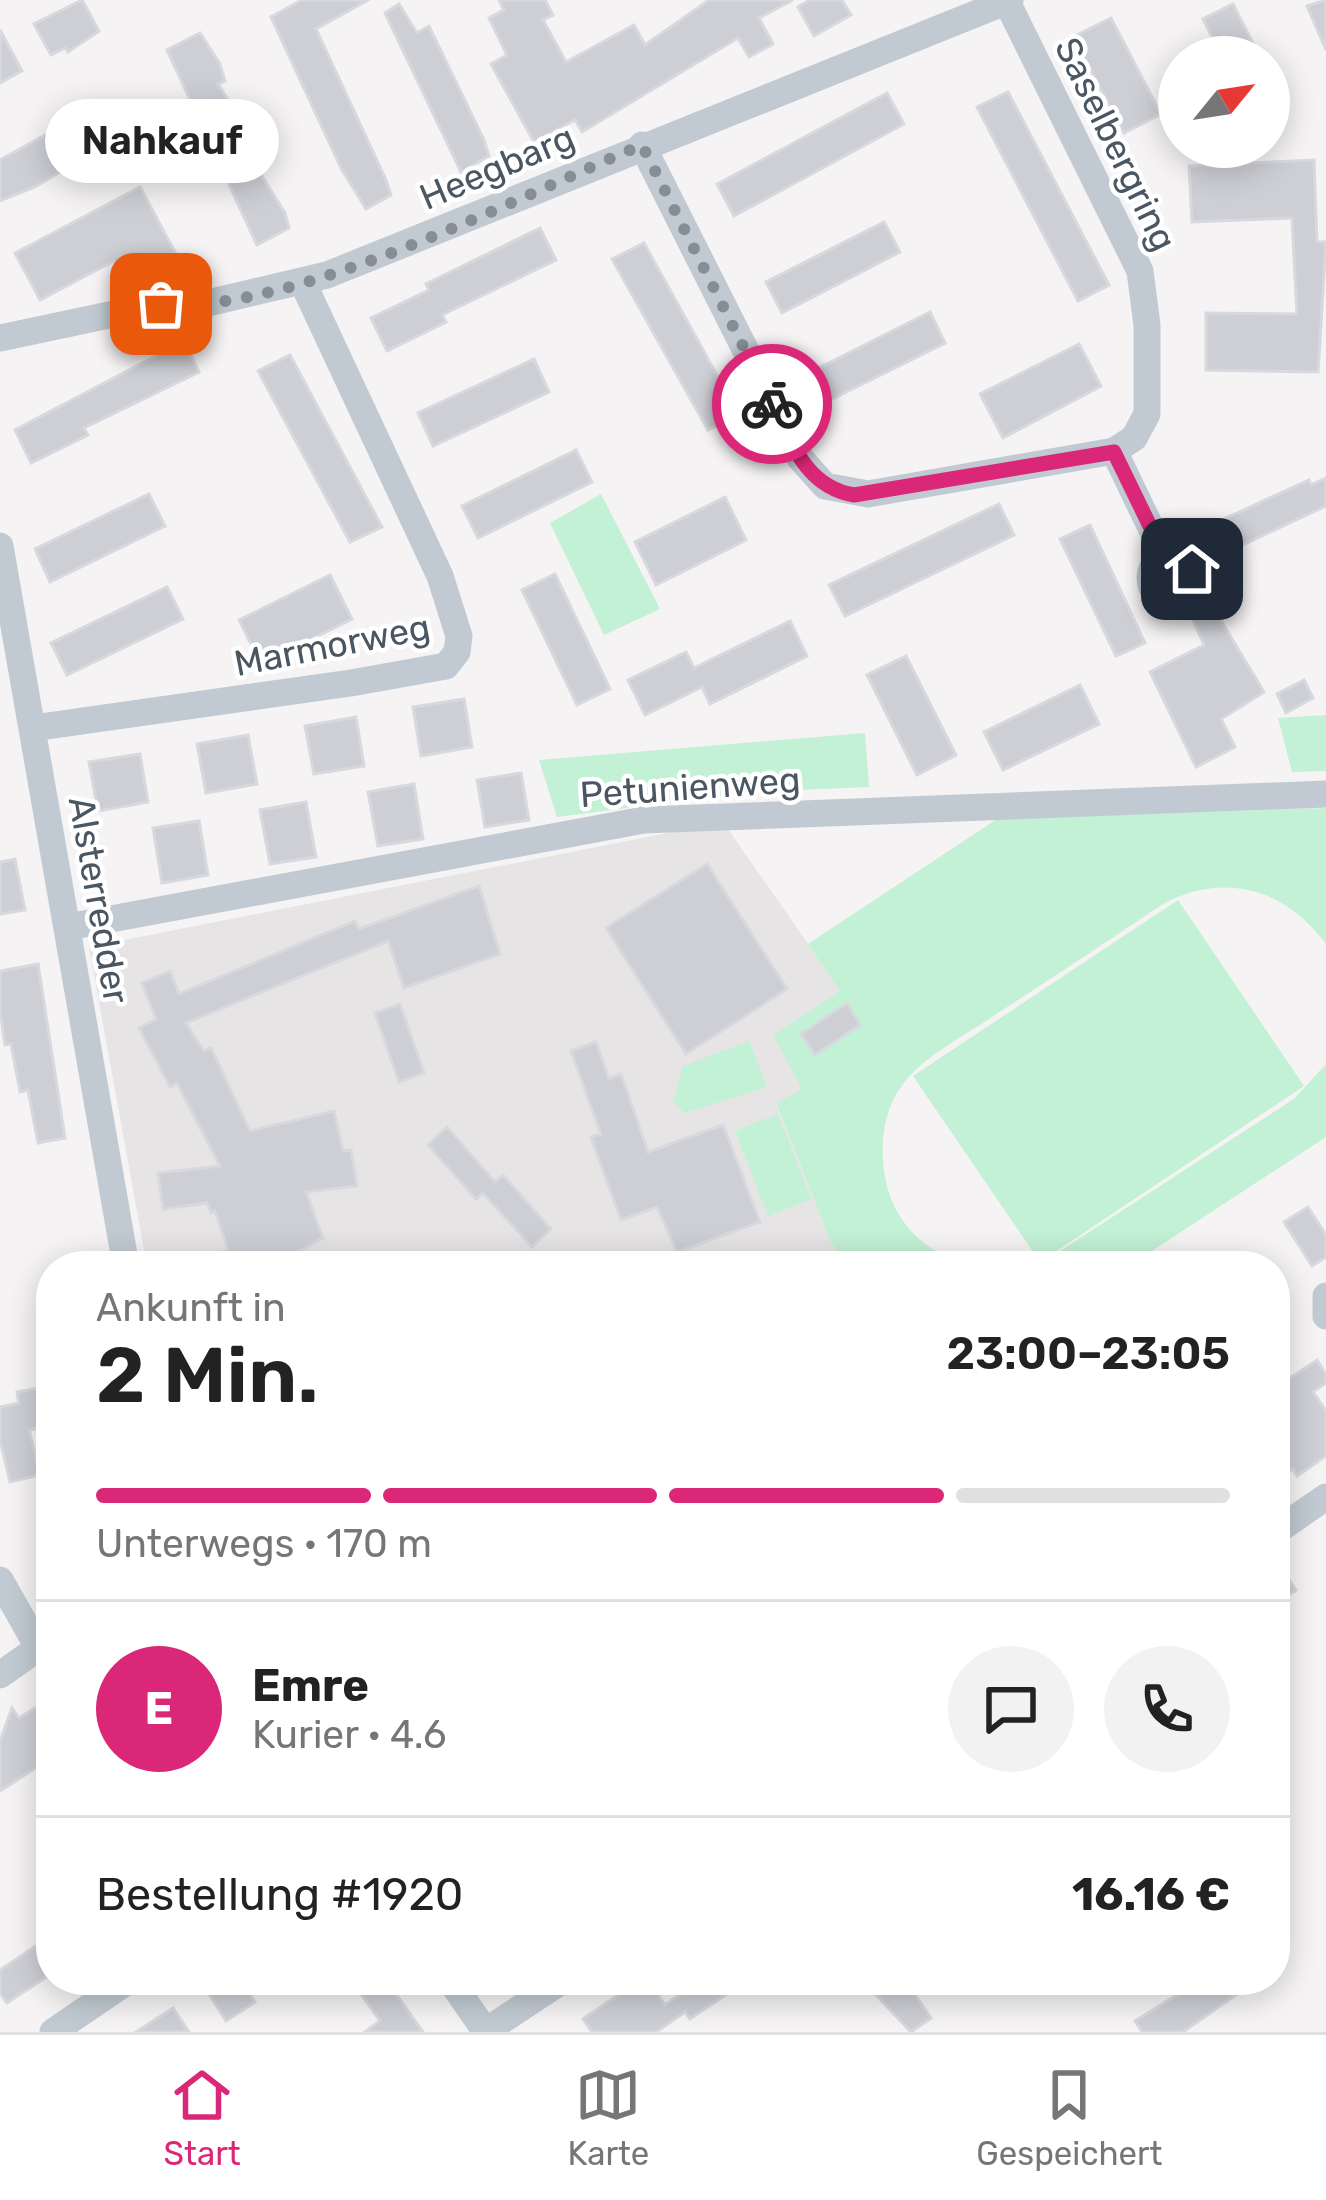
<!DOCTYPE html>
<html lang="de">
<meta charset="utf-8">
<style>
:root{--surface:#fff;--page:#f2f2f2;--text:#222;--muted:#767676;--line:#e0e0e0;--accent:#db2777}
body{margin:0;font-family:Rubik,sans-serif;background:var(--page);color:var(--text);height:100vh;display:flex;flex-direction:column;font-size:45px;white-space:nowrap}
*{box-sizing:border-box;margin:0}
p{font-size:39px;color:var(--muted)}
.icon{flex:none;width:66px;height:66px;fill:none;stroke:currentColor;stroke-width:2;stroke-linecap:round;stroke-linejoin:round}
.map{position:relative;flex:1;overflow:hidden}
.details{position:absolute;left:36px;top:1251px;width:1254px;height:744px;display:flex;flex-direction:column;background:var(--surface);border-radius:48px;box-shadow:0 6px 30px #0003}
.details>*{flex:none}
.needle{width:78px;rotate:60deg}
.buttons{position:absolute;left:1158px;top:36px;display:grid;gap:24px}
.buttons a{display:grid;place-items:center;width:132px;height:132px;border-radius:50%;background:var(--surface);box-shadow:0 6px 30px #0003;font-size:60px}
.pin{position:absolute;display:grid;place-items:center;width:102px;height:102px;color:#fff;margin:-51px;border-radius:24px;box-shadow:0 6px 18px #0006}
.courier{position:absolute;display:grid;place-items:center;width:120px;height:120px;margin:-60px;border:9px solid #db2777;border-radius:50%;background:#fff;color:#222;box-shadow:0 3px 15px #0007}
.bubble{position:absolute;height:84px;border-radius:42px;background:var(--surface);box-shadow:0 6px 30px #0003;font-size:39px;font-weight:600;line-height:84px;text-align:center}
.head em{font-style:normal;font-weight:600}
.head div{display:flex;flex-direction:column-reverse}
.head{display:flex;align-items:center;justify-content:space-between;height:204px;padding:0 60px}
h1{font-size:78px;font-weight:600;line-height:90px}
.bar{display:grid;grid-template-columns:repeat(4,1fr);gap:18px 12px;align-content:center;height:144px;padding:0 60px}
.bar i{height:15px;border-radius:9px;background:var(--line)}
.bar .current{background:var(--accent)}
.bar p{grid-column:span 4}
.line{display:flex;align-items:center;gap:30px;padding:0 60px;border-top:3px solid var(--line)}
.line div{flex:1}
.round{display:grid;place-items:center;flex:none;width:126px;height:126px;border-radius:63px;background:var(--page)}
.menu{display:flex;justify-content:space-around;align-items:center;height:168px;border-top:3px solid var(--line);background:var(--surface);font-size:33px;color:var(--muted)}
.menu a{display:grid;justify-items:center;gap:6px}
.menu .current{color:var(--accent)}
.map>svg:first-child{display:block}
.education{fill:#e6e4e5}
.green{fill:#c3f1d5}
.building{fill:#cdcfd5;stroke:#d7d9de;stroke-width:3}
.lines{fill:none;stroke-linecap:round;stroke-linejoin:round}
.minor{stroke:#c1cad2;stroke-width:27}
.done{stroke:#868d94;stroke-width:12;stroke-dasharray:0 21.6}
.route{stroke:#db2777;stroke-width:15}
.labels{text-anchor:middle;dominant-baseline:central;stroke-width:9;stroke-linejoin:round;paint-order:stroke}
.street-label{font-size:36px;fill:#4a5661;stroke:#fff}
</style>
<div class="map">
<svg width="1326" height="2032" viewBox="0 0 1326 2032">
<rect width="100%" height="100%" fill="#f5f3f3"/>
<!-- education -->
<path class="education" d="M723 822 841 991 803 1089 776 1104 831 1243 852 1266H147L89 947Z"/>
<!-- green -->
<g class="green">
<path d="M601 494 660 609 604 635 550 523Z"/>
<path d="M1326 715V771L1292 772 1278 718Z"/>
<path d="M865 733 869 787 749 792 557 817 539 760Z"/>
<path d="M1326 808V944C1286 889 1224 871 1163 904 1106 942 1049 980 992 1017 963 1037 925 1055 903 1084 882 1111 879 1149 886 1182 895 1224 926 1251 965 1266H852L831 1243 776 1103 802 1089 773 1035 840 991 808 944 997 819Z"/>
<path d="M1178 900 1304 1086 1040 1262 913 1076Z"/>
<path d="M749 1041 767 1087 685 1113 673 1102 683 1066Z"/>
<path d="M1326 1064V1137L1129 1266H1037L1294 1099Z"/>
<path d="M778 1114 811 1199 768 1216 735 1131Z"/>
</g>
<!-- building -->
<g class="building">
<path d="M82 0 99 31 68 52 65 48 51 55 34 24Z"/>
<path d="M302 0H368L316 29 386 180 391 195 366 209 341 168 271 17Z"/>
<path d="M499 0H545L553 15 543 20 566 62 634 25 645 45 709 0H793L759 18 773 44 749 57 738 38 582 132 575 120 534 142 491 64 507 55 489 18 504 10Z"/>
<path d="M810 0H842L851 15 814 36 798 7Z"/>
<path d="M1326 0V50L1307 6Z"/>
<path d="M399 4 417 33 429 26 484 140 489 156 461 172 385 13Z"/>
<path d="M1233 4 1243 24 1260 57H1222L1203 19Z"/>
<path d="M1111 18 1161 114 1124 133 1073 37Z"/>
<path d="M0 30 22 71 0 83Z"/>
<path d="M200 33 220 64 225 81 218 84 253 139 257 154 250 157 285 213 289 228 257 245 167 50Z"/>
<path d="M1008 92 1109 285 1078 301 977 107Z"/>
<path d="M887 93 904 124 734 216 717 184Z"/>
<path d="M105 102 123 135 35 187 0 201V160Z"/>
<path d="M1314 160 1317 242H1326L1318 372 1206 370V313L1297 314 1292 218 1192 222 1189 166Z"/>
<path d="M140 187 177 256 126 283 114 261 40 300 15 253Z"/>
<path d="M884 222 900 252 782 313 766 282Z"/>
<path d="M540 228 556 260 442 315 446 322 387 351 371 318 429 290 426 284Z"/>
<path d="M644 243 739 415 708 430 612 259Z"/>
<path d="M930 312 945 343 826 402 811 372Z"/>
<path d="M184 341 199 372 84 428 88 435 31 463 15 430Z"/>
<path d="M1079 344 1101 386 1003 438 980 394Z"/>
<path d="M290 355 382 527 350 542 258 371Z"/>
<path d="M534 359 549 392 433 446 418 413Z"/>
<path d="M576 450 592 482 478 538 462 506Z"/>
<path d="M1326 478V506L1236 548 1222 520 1309 480 1311 485Z"/>
<path d="M149 494 165 526 50 582 35 549Z"/>
<path d="M725 497 746 540 656 585 635 542Z"/>
<path d="M999 504 1014 535 845 616 829 585Z"/>
<path d="M1090 525 1145 643 1116 656 1060 539Z"/>
<path d="M555 574 610 689 577 705 522 590Z"/>
<path d="M330 575 352 619 261 664 239 620Z"/>
<path d="M167 587 183 619 67 675 51 643Z"/>
<path d="M1214 609 1264 692 1221 719 1235 747 1196 767 1150 672 1204 645 1192 618Z"/>
<path d="M790 621 807 656 710 704 702 687 645 715 628 680 686 652 694 668Z"/>
<path d="M906 656 956 755 917 775 867 675Z"/>
<path d="M1304 680 1313 698 1286 713 1277 694Z"/>
<path d="M1080 685 1099 724 1003 770 984 732Z"/>
<path d="M464 699 472 747 421 756 413 707Z"/>
<path d="M356 717 364 766 314 774 305 726Z"/>
<path d="M248 735 257 784 206 793 197 744Z"/>
<path d="M140 754 148 802 98 811 89 762Z"/>
<path d="M521 773 529 820 485 827 477 780Z"/>
<path d="M414 784 423 839 378 846 368 792Z"/>
<path d="M306 802 316 857 270 864 260 810Z"/>
<path d="M199 821 208 875 162 883 153 828Z"/>
<path d="M15 859 25 910 0 914V862Z"/>
<path d="M707 864 787 989 686 1054 606 928Z"/>
<path d="M479 886 500 954 404 988 388 941 186 1023 204 1051 211 1048 250 1131 334 1111 343 1151 351 1150 357 1186 306 1192 323 1238 271 1266H197L228 1249 215 1211 211 1213 207 1203 163 1209 158 1173 220 1166 177 1083 170 1087 139 1028 156 1019 142 983 170 971 179 994 355 921 359 929Z"/>
<path d="M38 964 65 1138 38 1143 28 1090 20 1092 11 1044 5 1045 0 1011V971Z"/>
<path d="M847 1003 860 1025 815 1055 801 1034Z"/>
<path d="M400 1004 424 1073 399 1082 375 1013Z"/>
<path d="M596 1042 609 1079 621 1074 648 1152 723 1125 760 1222 677 1252 657 1207 621 1220 591 1137 601 1134 571 1051Z"/>
<path d="M447 1127 495 1182 503 1175 551 1229 532 1247 483 1193 476 1199 428 1145Z"/>
<path d="M1308 1207 1326 1235V1257L1312 1266 1284 1222Z"/>
<path d="M1317 1360 1326 1374V1383L1313 1392 1326 1411V1456L1297 1476 1293 1469 1275 1481V1388Z"/>
<path d="M40 1388 48 1426 29 1430 40 1475 10 1482 0 1440V1407L19 1403 17 1392Z"/>
<path d="M1275 1558 1296 1590 1275 1604Z"/>
<path d="M51 1698V1758L0 1791V1741L12 1708 19 1718Z"/>
<path d="M40 1943 51 1959V1974L7 2003 0 1993V1970Z"/>
<path d="M200 1980H240L255 2002 226 2021Z"/>
<path d="M351 1980H386L423 2032H365L380 2021Z"/>
<path d="M640 1980H648L665 2005 701 1980H721L730 1992 690 2019 685 2012 656 2032H592L583 2019Z"/>
<path d="M899 1980H905L931 2018 911 2032 877 1996Z"/>
<path d="M1201 1980H1257L1183 2032H1142L1135 2021Z"/>
<path d="M173 2008 189 2032H136Z"/>
</g>
<g class="lines">
<!-- minor -->
<g class="minor">
<path d="M642 145 800 458 825 486 868 494 1114 451 1134 438 1147 414V325L1140 271 1006 0"/>
<path d="M0 338 161 304 191 307 327 275 1010 0"/>
<path d="M1114 451 1165 557"/>
<path d="M0 546 126 1266"/>
<circle cx="1172" cy="578" r="22"/>
<path d="M33 728 351 683 446 666 457 652 459 636 440 576 303 283"/>
<path d="M68 927 644 820 1326 794"/>
<path d="M1326 1296V1316"/>
<path d="M1275 1532 1326 1497"/>
<path d="M0 1580 38 1647"/>
<path d="M0 1675 51 1639"/>
<path d="M450 1980 486 2032"/>
<path d="M486 2031 563 1980"/>
<path d="M53 2032 129 1980"/>
</g>
</g>
<g class="lines">
<!-- done -->
<path class="done" d="M161 304C292 315 517 197 642 145L772 404"/>
<!-- route -->
<path class="route" d="M772 404C792 443 806 487 854 495L1114 452 1165 557 1181 558 1192 569"/>
</g>
<g class="labels">
<!-- street labels -->
<g class="street-label">
<text transform="translate(1116 144) rotate(64)">Saselbergring</text>
<text transform="translate(497 167) rotate(-23)">Heegbarg</text>
<text transform="translate(332 645) rotate(-11)">Marmorweg</text>
<text transform="translate(690 787) rotate(-4)">Petunienweg</text>
<text transform="translate(99 900) rotate(80)">Alsterredder</text>
</g>
</g>
</svg>
<div class="buttons">
<a><svg class="needle" viewBox="-14 -14 28 28"><path d="M0-13l5 13h-10z" fill="#e53935"/><path d="M0 13l5-13h-10z" fill="#767676"/></svg></a>
</div>
<div class="pin" style="left:161px;top:304px;background:#ea580c"><svg class="icon" aria-label="bag" viewBox="0 0 24 24"><path d="M5 8h14l-1 12H6zM9 8a3 3 0 0 1 6 0"/></svg></div>
<div class="pin" style="left:1192px;top:569px;background:#1f2937"><svg class="icon" aria-label="home" viewBox="0 0 24 24"><path d="M3 11l9-7 9 7M6 9v11h12V9"/></svg></div>
<div class="courier" style="left:772px;top:404px"><svg class="icon" aria-label="bike" viewBox="0 0 24 24"><circle cx="6" cy="16" r="4"/><circle cx="18" cy="16" r="4"/><path d="M6 16l4-8h5l3 8M10 8l3 8H6M13 5h3"/></svg></div>
<div class="bubble" style="left:45px;top:99px;width:234px">Nahkauf</div>
<section class="details">
<div class="head"><div><h1>2 Min.</h1><p>Ankunft in</p></div><em>23:00–23:05</em></div>
<div class="bar"><i class="current"></i><i class="current"></i><i class="current"></i><i></i><p>Unterwegs · 170 m</p></div>
<div class="line" style="height:216px"><b class="round" style="background:var(--accent);color:#fff">E</b><div><b>Emre</b><p>Kurier · 4.6</p></div><a class="round"><svg class="icon" aria-label="chat" viewBox="0 0 24 24"><path d="M4 5h16v11H9l-5 4z"/></svg></a><a class="round"><svg class="icon" aria-label="phone" viewBox="0 0 24 24"><path d="M5 4h4l2 5-3 2q2 4 5 5l2-3 5 2v4C11 20 4 13 5 4z"/></svg></a></div>
<div class="line" style="height:156px"><div>Bestellung #1920</div><b>16.16 €</b></div>
</section>
</div>
<nav class="menu">
<a class="current"><svg class="icon" aria-label="home" viewBox="0 0 24 24"><path d="M3 11l9-7 9 7M6 9v11h12V9"/></svg>Start</a>
<a><svg class="icon" aria-label="map" viewBox="0 0 24 24"><path d="M3 6l6-2 6 2 6-2v14l-6 2-6-2-6 2zM9 4v14M15 6v14"/></svg>Karte</a>
<a><svg class="icon" aria-label="saved" viewBox="0 0 24 24"><path d="M7 4h10v16l-5-4-5 4z"/></svg>Gespeichert</a>
</nav>
